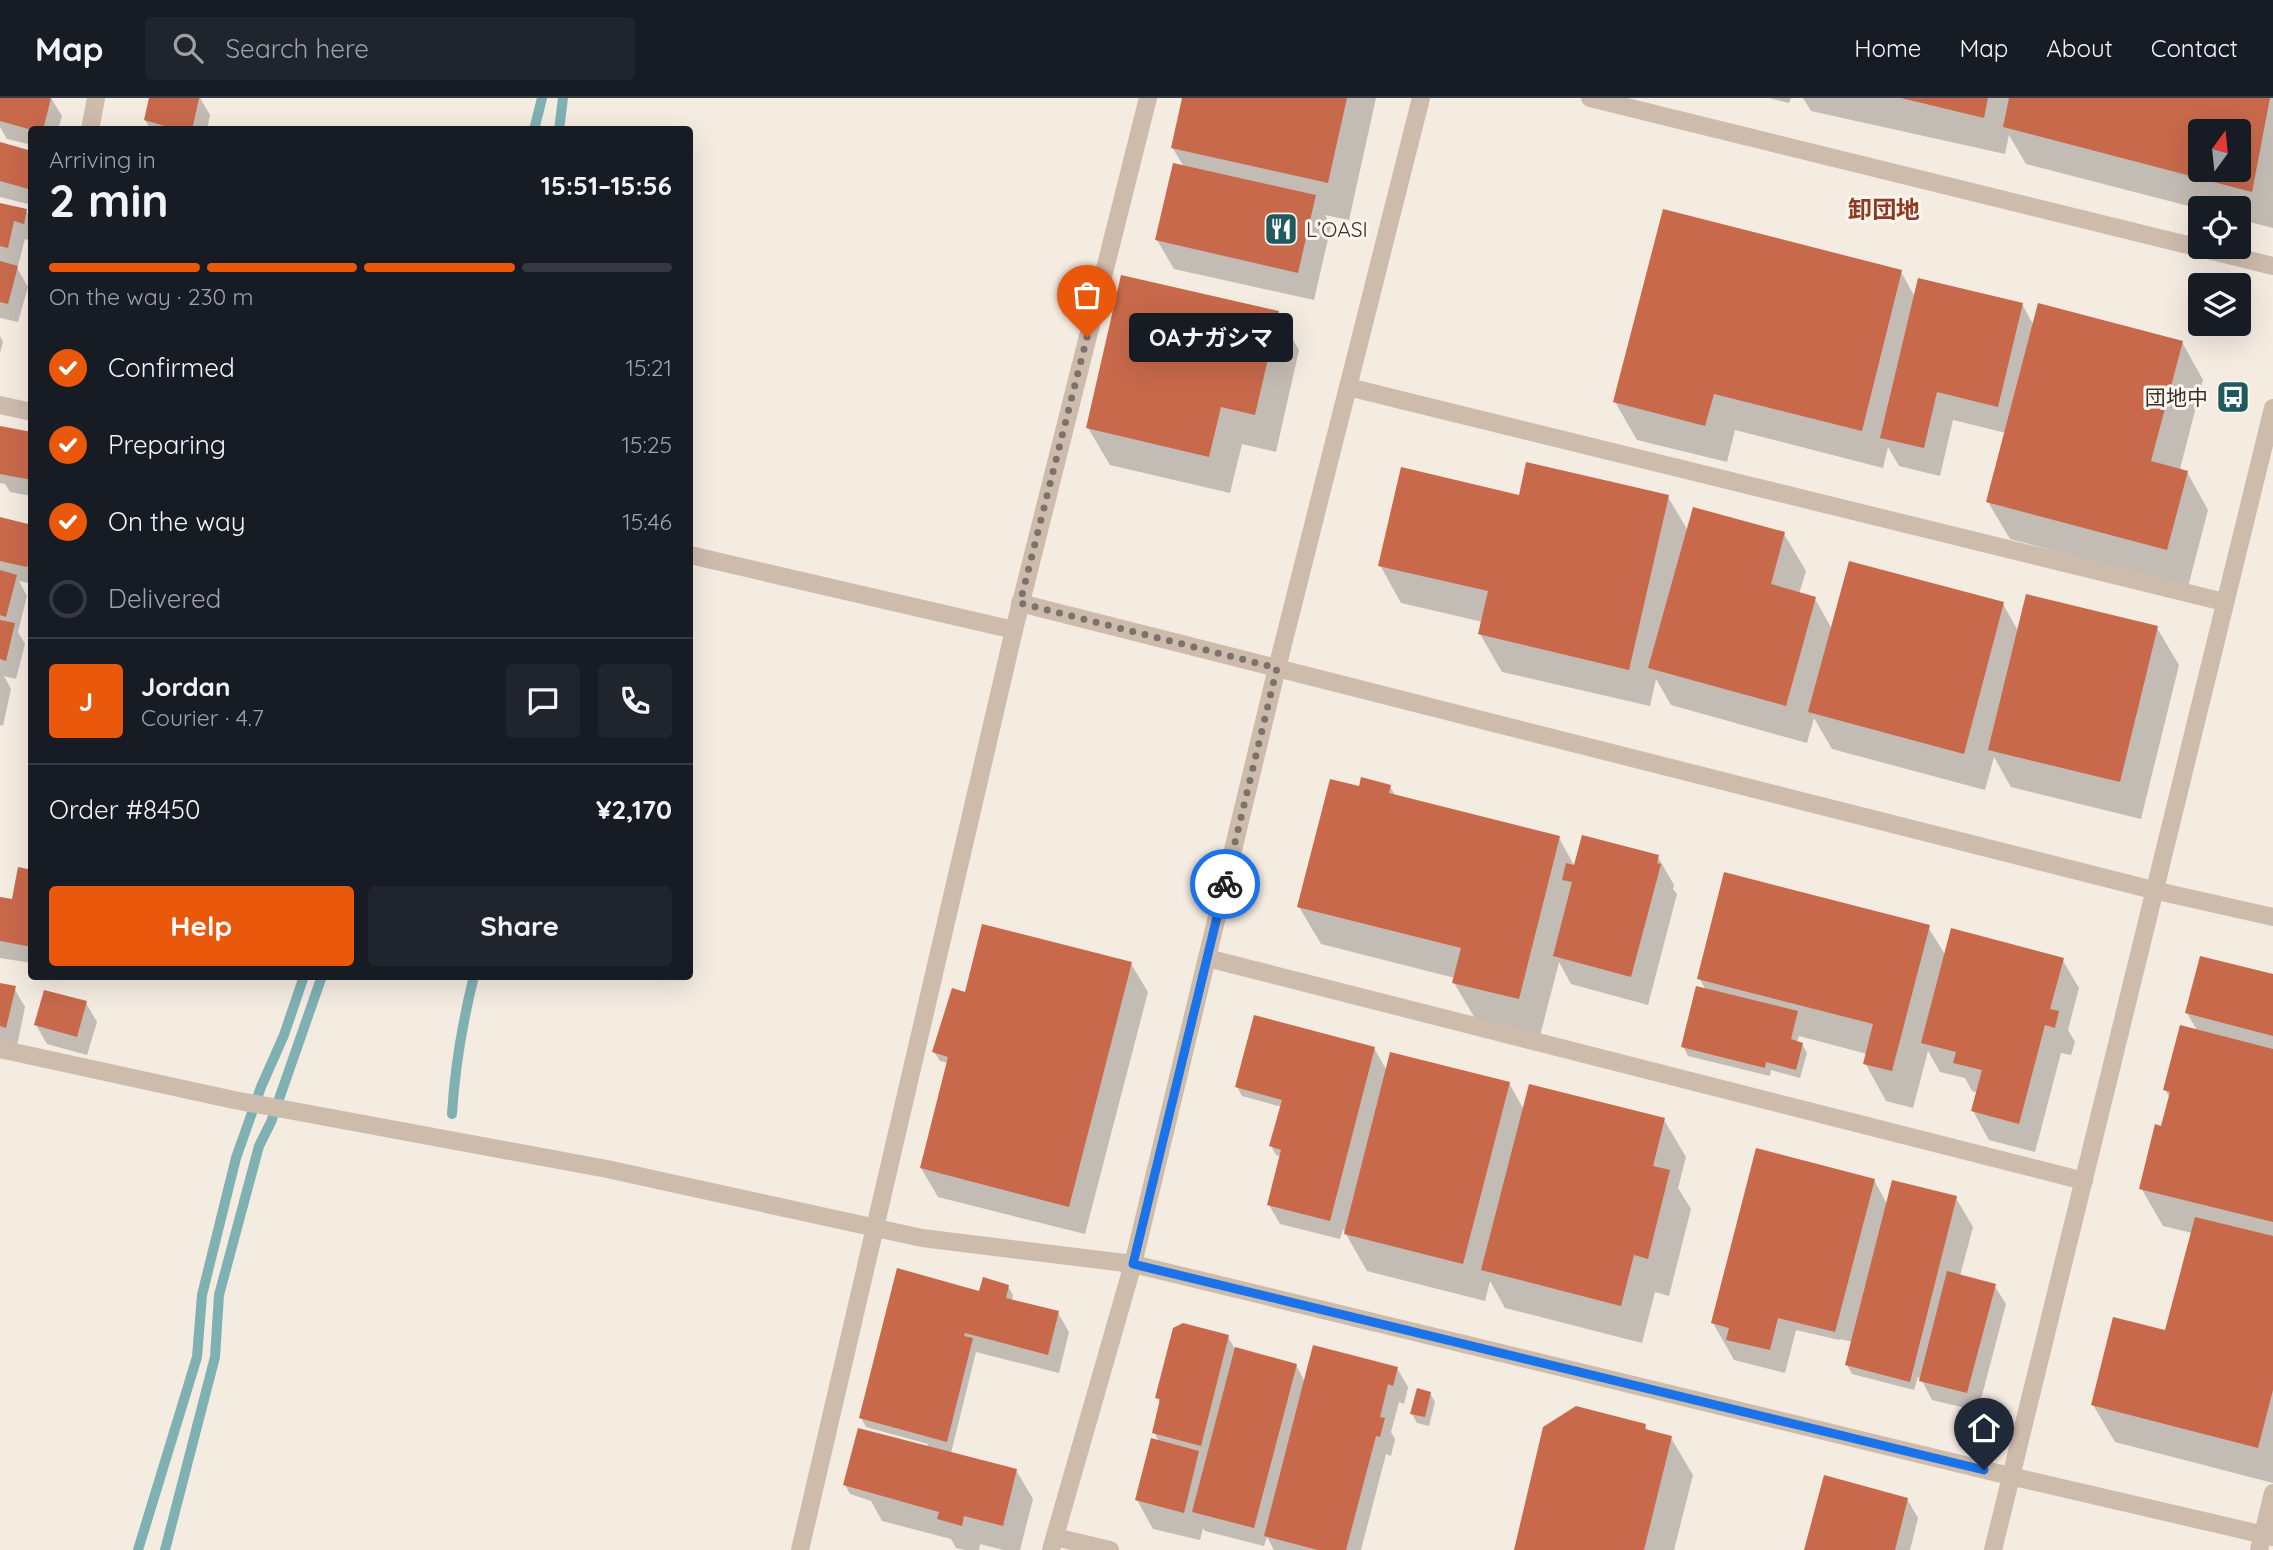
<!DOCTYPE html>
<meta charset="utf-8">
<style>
:root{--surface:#171b24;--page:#20242c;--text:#f1f3f6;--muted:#9ea1a6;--line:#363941;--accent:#ea580c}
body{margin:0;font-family:Quicksand,"Noto Sans JP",sans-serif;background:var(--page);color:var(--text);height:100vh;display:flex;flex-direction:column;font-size:26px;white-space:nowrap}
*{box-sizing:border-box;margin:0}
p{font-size:23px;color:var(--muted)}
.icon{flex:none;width:38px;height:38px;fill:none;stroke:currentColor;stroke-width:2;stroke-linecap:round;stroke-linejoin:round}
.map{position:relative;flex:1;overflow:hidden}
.sheet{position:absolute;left:28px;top:28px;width:665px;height:854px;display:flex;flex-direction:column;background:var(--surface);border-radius:7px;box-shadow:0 7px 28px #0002}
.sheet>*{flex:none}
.needle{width:46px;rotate:15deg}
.tools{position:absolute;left:2188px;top:21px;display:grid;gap:14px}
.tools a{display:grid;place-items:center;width:63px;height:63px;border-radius:7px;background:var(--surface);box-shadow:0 7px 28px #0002;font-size:35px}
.pin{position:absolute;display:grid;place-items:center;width:60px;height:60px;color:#fff;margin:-72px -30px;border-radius:50% 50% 50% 0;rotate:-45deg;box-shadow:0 0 7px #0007}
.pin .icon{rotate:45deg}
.courier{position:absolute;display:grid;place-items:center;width:70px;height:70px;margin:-35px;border:5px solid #1a73e8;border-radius:50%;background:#fff;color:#222;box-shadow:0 2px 9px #0007}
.bubble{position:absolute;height:49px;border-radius:7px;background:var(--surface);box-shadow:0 7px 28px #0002;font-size:23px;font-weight:700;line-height:49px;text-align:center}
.summary em{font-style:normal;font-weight:700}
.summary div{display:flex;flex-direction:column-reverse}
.summary{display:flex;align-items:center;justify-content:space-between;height:119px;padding:0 21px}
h1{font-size:46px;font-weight:700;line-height:52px}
.bar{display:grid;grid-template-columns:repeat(4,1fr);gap:10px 7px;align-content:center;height:84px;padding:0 21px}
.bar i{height:9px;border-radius:5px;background:var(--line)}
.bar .current{background:var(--accent)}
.bar p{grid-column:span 4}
.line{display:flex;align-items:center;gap:18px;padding:0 21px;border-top:2px solid var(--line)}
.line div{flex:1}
.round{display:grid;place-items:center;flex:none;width:74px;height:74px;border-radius:7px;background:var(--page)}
ol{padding:0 21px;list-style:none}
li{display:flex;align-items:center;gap:21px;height:77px}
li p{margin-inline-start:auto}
li .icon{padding:7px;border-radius:50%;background:var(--accent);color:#fff;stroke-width:4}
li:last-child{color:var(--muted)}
li i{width:38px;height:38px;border:4px solid var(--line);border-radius:50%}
.cta{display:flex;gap:14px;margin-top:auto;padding:14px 21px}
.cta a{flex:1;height:80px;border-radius:7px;background:var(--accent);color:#fff;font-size:28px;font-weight:700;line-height:80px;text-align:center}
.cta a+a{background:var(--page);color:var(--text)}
header{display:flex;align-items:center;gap:42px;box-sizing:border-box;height:98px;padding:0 35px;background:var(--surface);border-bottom:2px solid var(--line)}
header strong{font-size:33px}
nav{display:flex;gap:38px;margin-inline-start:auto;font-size:24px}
.search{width:490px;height:63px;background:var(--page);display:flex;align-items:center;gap:18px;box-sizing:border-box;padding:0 24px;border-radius:7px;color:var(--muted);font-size:26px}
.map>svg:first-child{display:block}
.shadow{fill:#0003;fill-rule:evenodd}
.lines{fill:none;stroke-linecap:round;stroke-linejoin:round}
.stream{stroke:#7fb0b2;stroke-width:10}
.building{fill:#c8694b;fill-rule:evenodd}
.minor{stroke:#cdbbac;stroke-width:18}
.done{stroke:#7c716b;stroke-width:7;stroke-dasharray:0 12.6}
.route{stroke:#1a73e8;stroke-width:9}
.labels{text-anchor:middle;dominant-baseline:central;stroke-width:6;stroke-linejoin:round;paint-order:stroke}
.poi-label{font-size:21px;fill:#3b302b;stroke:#fbf5ee;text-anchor:start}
.quarter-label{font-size:24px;font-weight:bold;fill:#8c3b22;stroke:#fbf5ee}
</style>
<header>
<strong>Map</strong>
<div class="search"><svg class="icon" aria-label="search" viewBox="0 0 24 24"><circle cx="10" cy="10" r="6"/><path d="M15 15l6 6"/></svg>Search here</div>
<nav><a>Home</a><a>Map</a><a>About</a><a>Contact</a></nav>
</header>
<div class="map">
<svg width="2273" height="1452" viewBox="0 0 2273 1452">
<rect width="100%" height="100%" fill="#f4ebe1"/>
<!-- shadow -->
<g class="shadow">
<path d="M0 0H51L62 18 58 32H32V47L7 41 0 29Z"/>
<path d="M151 0H200L210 17 207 32H151L145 22Z"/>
<path d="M1184 0H1376L1349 122 1325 117 1331 128 1314 202 1174 171 1157 142 1184 69 1172 49Z"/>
<path d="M1769 0H1791L1789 5Z"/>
<path d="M1803 0H2273V130L2238 121V110L2200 111 2026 66 2009 37 2005 56 1811 13ZM2200 33H2238V72H2200Z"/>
<path d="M0 46 32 55V107L0 99Z"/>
<path d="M0 107 26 113 32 122V143L25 141 18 168H16L28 189 18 224 0 220Z"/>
<path d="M1901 174 1915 199 2022 206 2034 228 2182 244 2203 282 2180 371 2187 374 2208 412 2188 489 2010 441 1988 404 2006 335 1953 322 1940 378 1899 368 1888 349 1883 370 1735 332 1727 364 1637 342 1615 304Z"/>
<path d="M1278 215 1299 252 1276 354 1242 346 1230 395 1110 367 1088 330Z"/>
<path d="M0 238 3 244 0 255Z"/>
<path d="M0 330 32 336V398L10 394 5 386 0 385Z"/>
<path d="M1520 399H1668L1688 433 1784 436 1806 473 1799 496 1815 501 1832 531 2003 506 2018 533 2157 530 2179 567 2141 721 2011 689 1994 659 1985 692 1832 651 1814 620 1807 645 1671 607 1656 581 1650 608 1502 574 1480 536 1483 524 1401 505 1380 467Z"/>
<path d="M0 421 32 429V486L19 483 27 498 18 534 25 546 16 581 4 578 11 591 3 628 0 627Z"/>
<path d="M1390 688 1396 699 1559 740 1575 769 1658 759 1674 787 1673 791 1677 796 1648 907 1571 886 1559 864 1540 938 1476 922 1454 885 1455 880 1321 846 1299 809 1360 690Z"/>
<path d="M32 774V865L0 860V801L13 803Z"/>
<path d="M1928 829 1946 858 2062 861 2079 890 2068 932 2075 944 2071 957 2061 955 2035 1054 1989 1042 1973 1013 1978 995 1972 993 1965 980 1940 974 1928 953 1913 1010 1886 1003 1865 965 1867 956 1799 938 1797 944 1802 946 1807 955 1800 980 1771 972 1770 978 1688 958 1683 948 1706 892 1699 880Z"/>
<path d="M1131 866 1148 894 1085 1136 938 1099 921 1070 948 965 940 963 934 954 966 898Z"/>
<path d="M2273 878V1385L2115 1344 2093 1307 2169 1235 2192 1135 2163 1128 2141 1090 2170 1000 2165 992 2198 934 2187 915Z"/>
<path d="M0 887 14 890 25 909 17 948 0 944Z"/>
<path d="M86 905 97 924 87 957 47 946 36 927Z"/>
<path d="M1374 950 1387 973 1509 985 1524 1012 1664 1022 1686 1059 1678 1090 1691 1111 1669 1198 1655 1194 1642 1245 1505 1210 1490 1183 1485 1203 1367 1173 1343 1131 1340 1141 1280 1126 1269 1107 1282 1059 1276 1057 1271 1048 1282 1009 1242 998 1237 989Z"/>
<path d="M1874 1082 1887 1106 1956 1100 1973 1129 1960 1178 1994 1187 2006 1206 1978 1313 1932 1302 1921 1281 1918 1279 1914 1292 1852 1276 1847 1267 1853 1244 1840 1241 1839 1242 1796 1232 1785 1275 1734 1262 1713 1225Z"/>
<path d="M1008 1188 1013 1197 1012 1203 1058 1215 1069 1234 1059 1275 976 1254 951 1355 1016 1372 1033 1401 1020 1452H1004L980 1446 979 1452H965L956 1450 951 1441 882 1423 871 1403 850 1396 845 1387 927 1349 928 1346 866 1329 861 1320 980 1195Z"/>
<path d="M1228 1239 1235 1251 1296 1267 1305 1284 1397 1270 1408 1289 1404 1306 1399 1304 1391 1334 1395 1341 1391 1358 1386 1356 1361 1452H1274L1267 1439 1264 1448 1205 1433 1203 1430 1200 1442 1153 1431 1137 1402 1159 1344 1154 1334 1161 1306 1157 1300Z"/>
<path d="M1430 1295 1435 1304 1429 1328 1417 1325 1412 1316Z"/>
<path d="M1645 1328 1649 1334 1671 1340 1693 1377 1674 1452H1516Z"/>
<path d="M1907 1401 1918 1420 1910 1452H1806Z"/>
</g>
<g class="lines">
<!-- stream -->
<g class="stream">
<path d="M534 32 542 0"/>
<path d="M559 32 563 0"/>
<path d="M452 1016C455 967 462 926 474 878"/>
<path d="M138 1452 197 1259 202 1197 236 1060 261 989 284 937 304 878"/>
<path d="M165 1452 215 1259 219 1197 259 1048 271 1024 322 878"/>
</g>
</g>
<!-- building -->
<g class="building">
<path d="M0 0H51L43 32H32L0 23Z"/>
<path d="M149 0H199L192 32H179L144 22Z"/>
<path d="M1182 0H1347L1328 85 1171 50Z"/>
<path d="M1901 0H1988L1984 20Z"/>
<path d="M2009 0H2270L2252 94 2003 29ZM2200 33H2238V72H2200Z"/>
<path d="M0 44 32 53V92L0 83Z"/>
<path d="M1173 65 1316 97 1298 175 1155 142Z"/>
<path d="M0 105 27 111 24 126 14 123 8 150 0 148Z"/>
<path d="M1663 111 1902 172 1862 333 1714 296 1705 328 1613 304Z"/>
<path d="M0 163 18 168 8 206 0 204Z"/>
<path d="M1121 177 1279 213 1255 317 1221 309 1209 359 1086 330Z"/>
<path d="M1918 180 2023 205 1998 309 1937 294 1924 350 1880 340Z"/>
<path d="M2038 205 2183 243 2151 363 2188 373 2167 452 1986 404Z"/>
<path d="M0 328 32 334V382L0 376Z"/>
<path d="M1526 364 1669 397 1629 572 1478 536 1488 493 1378 468 1401 369 1519 397Z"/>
<path d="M1693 409 1785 434 1771 486 1816 499 1786 608 1648 570Z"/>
<path d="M0 419 32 427V451L27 469 0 463Z"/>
<path d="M1849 463 2004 504 1964 656 1808 614Z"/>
<path d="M0 472 17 477 6 519 0 517Z"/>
<path d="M2026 496 2158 528 2120 684 1988 652Z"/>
<path d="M0 522 15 525 6 563 0 561Z"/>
<path d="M1361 679 1391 687 1389 695 1560 738 1519 901 1452 885 1461 850 1297 809 1330 681 1359 688Z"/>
<path d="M1582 737 1659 757 1657 765 1661 766 1631 879 1553 858 1572 784 1562 782 1566 765 1574 767Z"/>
<path d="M18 769 32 772V849L0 843V799L12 801Z"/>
<path d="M1724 774 1930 827 1892 973 1863 966 1873 926 1697 881Z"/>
<path d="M982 826 1132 864 1069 1109 920 1070 948 959 932 954 952 890 965 894Z"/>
<path d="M1951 830 2064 860 2050 911 2059 913 2055 930 2045 927 2019 1026 1971 1013 1982 972 1953 965 1956 954 1921 945Z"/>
<path d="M2200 858 2273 876V938L2185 915Z"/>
<path d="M0 885 16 888 6 930 0 928Z"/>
<path d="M1696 888 1798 913 1791 941 1803 945 1796 972 1766 964 1765 970 1681 949Z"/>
<path d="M44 892 87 903 77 939 34 927Z"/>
<path d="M1254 917 1375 949 1330 1123 1267 1107 1281 1052 1269 1048 1282 1002 1235 989Z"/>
<path d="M2180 927 2273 951V1124L2139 1091 2155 1026 2161 1028 2170 994 2163 992Z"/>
<path d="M1390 954 1510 984 1463 1166 1344 1136Z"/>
<path d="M1529 986 1665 1020 1653 1068 1670 1072 1648 1161 1634 1157 1621 1208 1481 1172Z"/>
<path d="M1756 1050 1875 1081 1835 1234 1778 1220 1770 1252 1726 1242 1729 1230 1711 1225Z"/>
<path d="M1892 1082 1957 1098 1910 1284 1845 1267Z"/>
<path d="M2195 1119 2273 1138V1292L2258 1350 2091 1307 2113 1219 2165 1232Z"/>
<path d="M897 1170 979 1193 983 1179 1009 1187 1006 1200 1059 1213 1048 1257 965 1235 964 1238 973 1240 947 1344 859 1320Z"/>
<path d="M1947 1173 1996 1186 1967 1295 1919 1283Z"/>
<path d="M1183 1225 1229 1237 1201 1348 1152 1335 1160 1301 1155 1300 1173 1230Z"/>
<path d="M1313 1247 1398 1269 1393 1288 1388 1286 1380 1319 1385 1320 1380 1339 1376 1338 1346 1452H1318L1264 1438Z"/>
<path d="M1235 1249 1297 1266 1254 1430 1192 1414Z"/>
<path d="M1417 1290 1431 1294 1425 1319 1410 1316Z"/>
<path d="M1576 1308 1646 1326 1645 1331 1672 1338 1644 1452H1514L1543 1329Z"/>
<path d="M858 1330 1017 1371 1003 1428 964 1418 962 1428 937 1421 939 1414 843 1387Z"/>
<path d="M1151 1340 1199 1353 1184 1415 1135 1402Z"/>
<path d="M1824 1377 1908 1400 1895 1452H1804Z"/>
</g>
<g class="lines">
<!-- minor -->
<g class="minor">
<path d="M1590 0 2273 168"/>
<path d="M90 32 96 0"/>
<path d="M1348 289 2224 504"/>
<path d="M0 307 32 314"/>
<path d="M690 457 1014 532"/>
<path d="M1020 505 2153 792 2273 819"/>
<path d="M1207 860 2084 1083"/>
<path d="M0 951 234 1002 607 1071 922 1140 1133 1166 2010 1378 2273 1439"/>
<path d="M1055 1439 1110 1452"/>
<path d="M800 1452 1014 532 1148 0"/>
<path d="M1051 1452 1133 1166 1277 570 1421 0"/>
<path d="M1993 1452 2273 310"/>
<path d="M2259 1452 2273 1395"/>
</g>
</g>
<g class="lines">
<!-- done -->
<path class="done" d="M1087 239 1020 505 1277 570 1225 786"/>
<!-- route -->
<path class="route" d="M1225 786 1133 1166 1984 1372"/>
</g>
<!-- icons -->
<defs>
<symbol id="restaurant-square" viewBox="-11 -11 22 22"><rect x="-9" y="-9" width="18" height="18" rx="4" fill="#1f5a5e" stroke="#fbf5ee"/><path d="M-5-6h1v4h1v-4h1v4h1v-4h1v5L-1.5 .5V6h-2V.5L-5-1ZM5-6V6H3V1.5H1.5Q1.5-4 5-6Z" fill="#fff"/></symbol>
<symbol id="bus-square" viewBox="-11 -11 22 22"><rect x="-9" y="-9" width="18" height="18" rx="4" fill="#1f5a5e" stroke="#fbf5ee"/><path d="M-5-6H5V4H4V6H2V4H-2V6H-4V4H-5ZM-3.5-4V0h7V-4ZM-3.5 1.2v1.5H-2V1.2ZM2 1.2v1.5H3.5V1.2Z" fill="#fff"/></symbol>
</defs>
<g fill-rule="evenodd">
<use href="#restaurant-square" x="1262" y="112" width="38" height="38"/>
<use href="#bus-square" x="2214" y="280" width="38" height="38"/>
</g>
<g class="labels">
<!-- poi labels -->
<g class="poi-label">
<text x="1306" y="131">L’OASI</text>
<text x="2208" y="299" text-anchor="end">団地中</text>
</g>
<!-- quarter labels -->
<g class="quarter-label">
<text x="1884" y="111">卸団地</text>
</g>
</g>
</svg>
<div class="tools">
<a><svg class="needle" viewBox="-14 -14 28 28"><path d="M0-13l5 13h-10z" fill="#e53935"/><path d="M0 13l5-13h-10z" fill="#9ea1a6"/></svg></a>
<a><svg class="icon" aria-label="locate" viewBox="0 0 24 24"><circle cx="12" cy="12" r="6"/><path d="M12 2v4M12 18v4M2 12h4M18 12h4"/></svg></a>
<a><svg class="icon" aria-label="layers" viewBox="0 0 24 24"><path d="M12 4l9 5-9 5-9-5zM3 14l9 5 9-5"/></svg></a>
</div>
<div class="pin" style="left:1087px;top:239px;background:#ea580c"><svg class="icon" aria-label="bag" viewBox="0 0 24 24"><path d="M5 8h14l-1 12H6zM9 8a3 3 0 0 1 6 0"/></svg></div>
<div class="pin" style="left:1984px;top:1372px;background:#1f2937"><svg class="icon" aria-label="home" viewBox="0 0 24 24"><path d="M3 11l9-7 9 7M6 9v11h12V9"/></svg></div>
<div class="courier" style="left:1225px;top:786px"><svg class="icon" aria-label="bike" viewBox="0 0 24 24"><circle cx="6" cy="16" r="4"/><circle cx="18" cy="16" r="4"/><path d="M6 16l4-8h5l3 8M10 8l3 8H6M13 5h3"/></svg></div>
<div class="bubble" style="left:1129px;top:215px;width:164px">OAナガシマ</div>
<section class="sheet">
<div class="summary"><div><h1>2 min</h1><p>Arriving in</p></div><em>15:51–15:56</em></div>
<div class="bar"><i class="current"></i><i class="current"></i><i class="current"></i><i></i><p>On the way · 230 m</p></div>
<ol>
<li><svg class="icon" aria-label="check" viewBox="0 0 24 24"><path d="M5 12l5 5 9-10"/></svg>Confirmed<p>15:21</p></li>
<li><svg class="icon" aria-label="check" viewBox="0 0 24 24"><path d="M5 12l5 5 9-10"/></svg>Preparing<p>15:25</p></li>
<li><svg class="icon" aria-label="check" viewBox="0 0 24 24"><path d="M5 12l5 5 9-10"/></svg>On the way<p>15:46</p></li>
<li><i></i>Delivered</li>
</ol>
<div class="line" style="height:126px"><b class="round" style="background:var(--accent);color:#fff">J</b><div><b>Jordan</b><p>Courier · 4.7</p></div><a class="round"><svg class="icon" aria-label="chat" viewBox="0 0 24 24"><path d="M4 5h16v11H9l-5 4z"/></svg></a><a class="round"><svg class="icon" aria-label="phone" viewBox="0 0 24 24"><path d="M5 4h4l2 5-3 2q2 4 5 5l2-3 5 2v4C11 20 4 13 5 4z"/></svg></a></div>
<div class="line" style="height:91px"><div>Order #8450</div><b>¥2,170</b></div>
<div class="cta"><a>Help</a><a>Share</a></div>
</section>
</div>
